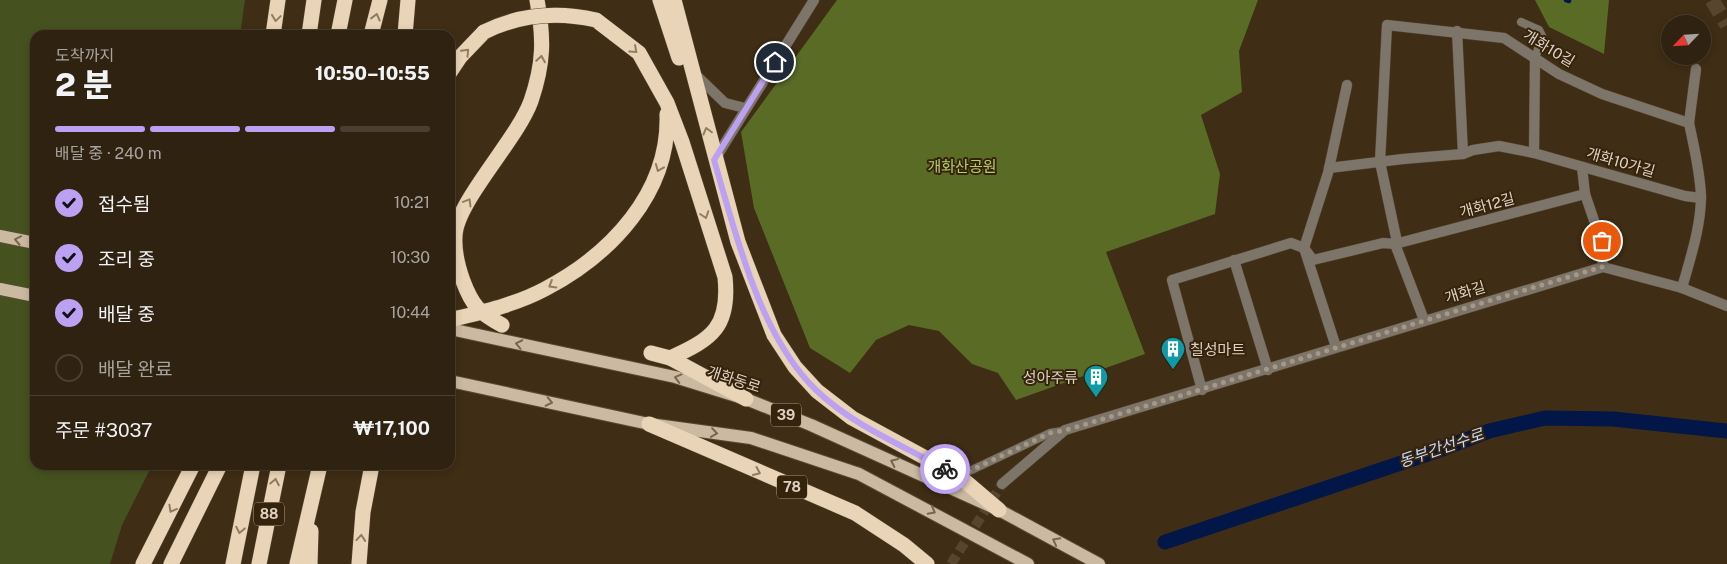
<!DOCTYPE html>
<html lang="ko">
<meta charset="utf-8">
<style>
:root{--surface:#2f2210;--page:#3b2f1e;--text:#f1f3f6;--muted:#a7a49f;--line:#4a3f30;--accent:#bca0f2}
body{margin:0;font-family:"Public Sans","Noto Sans KR",sans-serif;background:var(--page);color:var(--text);height:100vh;display:flex;flex-direction:column;font-size:19px;white-space:nowrap}
*{box-sizing:border-box;margin:0}
p{font-size:16px;color:var(--muted)}
.icon{flex:none;width:28px;height:28px;fill:none;stroke:currentColor;stroke-width:2;stroke-linecap:round;stroke-linejoin:round}
.map{position:relative;flex:1;overflow:hidden}
.drawer{position:absolute;left:30px;top:30px;width:425px;height:440px;display:flex;flex-direction:column;background:var(--surface);border-radius:15px;box-shadow:0 2px 8px #0003,0 0 0 1px var(--line)}
.drawer>*{flex:none}
.needle{width:32px;rotate:245deg}
.buttons{position:absolute;left:1661px;top:15px;display:grid;gap:10px}
.buttons a{display:grid;place-items:center;width:50px;height:50px;border-radius:50%;background:var(--surface);box-shadow:0 2px 8px #0003,0 0 0 1px var(--line);font-size:25px}
.pin{position:absolute;display:grid;place-items:center;width:42px;height:42px;color:#fff;margin:-21px;border:2px solid #fff;border-radius:50%;box-shadow:0 1px 5px #0007}
.courier{position:absolute;display:grid;place-items:center;width:50px;height:50px;margin:-25px;border:4px solid #bca0f2;border-radius:50%;background:#fff;color:#222;box-shadow:0 1px 6px #0007}
.overview em{font-style:normal;font-weight:800}
.overview div{display:flex;flex-direction:column-reverse}
.overview{display:flex;align-items:center;justify-content:space-between;height:85px;padding:0 25px}
h1{font-size:32px;font-weight:800;line-height:38px}
.bar{display:grid;grid-template-columns:repeat(4,1fr);gap:8px 5px;align-content:center;height:60px;padding:0 25px}
.bar i{height:6px;border-radius:4px;background:var(--line)}
.bar .active{background:var(--accent)}
.bar p{grid-column:span 4}
.line{display:flex;align-items:center;gap:12px;padding:0 25px;border-top:1px solid var(--line)}
.line div{flex:1}
ol{padding:0 25px;list-style:none}
li{display:flex;align-items:center;gap:15px;height:55px}
li p{margin-inline-start:auto}
li .icon{padding:5px;border-radius:50%;background:var(--accent);color:#111;stroke-width:4}
li:last-child{color:var(--muted)}
li i{width:28px;height:28px;border:2px solid var(--line);border-radius:50%}
.map>svg:first-child{display:block}
.green{fill:#45521f}
.forest{fill:#596b25}
.lines{fill:none;stroke-linecap:round;stroke-linejoin:round}
.stream{stroke:#021748;stroke-width:4.5}
.canal{stroke:#021748;stroke-width:15}
.street-tunnel{stroke:#57462f;stroke-width:10;stroke-dasharray:10 5;stroke-linecap:butt}
.highway-tunnel{stroke:#57462f;stroke-width:15;stroke-dasharray:15 8;stroke-linecap:butt}
.lane-casing{stroke:#5b4b34;stroke-width:9}
.street-casing{stroke:#5b4b34;stroke-width:11}
.primary-casing{stroke:#5b4b34;stroke-width:14}
.highway-casing{stroke:#5b4b34;stroke-width:16}
.lane{stroke:#7e756a;stroke-width:8}
.street{stroke:#7e756a;stroke-width:10}
.primary{stroke:#cbb9a1;stroke-width:12}
.highway{stroke:#ead4b7;stroke-width:15}
.highway-bridge-casing{stroke:#5b4b34;stroke-width:16;stroke-linecap:butt}
.highway-bridge{stroke:#ead4b7;stroke-width:15}
.oneway{stroke:#907c61}
.oneway2{stroke:#78664e}
.done{stroke:#a59886;stroke-width:5;stroke-dasharray:0 9}
.route{stroke:#bca0f2;stroke-width:6}
.labels{text-anchor:middle;dominant-baseline:central;stroke-width:4;stroke-linejoin:round;paint-order:stroke}
.shield{fill:#35230b;stroke:#aa9d8c;stroke-width:1}
.shield-label{font-size:14px;font-weight:bold;fill:#dcd1c3}
.street-label{font-size:15px;fill:#dcd1c3;stroke:#35230b}
.park-label{font-size:15px;fill:#b3ce6d;stroke:#35230b}
.poi-label{font-size:15px;fill:#dcd1c3;stroke:#35230b;text-anchor:start}
.water-label{font-size:16px;font-style:italic;fill:#c5d7f9;stroke:#35230b}
</style>
<div class="map">
<svg width="1727" height="564" viewBox="0 0 1727 564">
<rect width="100%" height="100%" fill="#3f2d15"/>
<!-- green -->
<path class="green" d="M0 0H245L240 35H35V465H152L122 525 110 564H0Z"/>
<!-- forest -->
<g class="forest">
<path d="M837 0H1258L1239 51 1242 92 1201 115 1220 174 1215 214 1106 252 1145 354 1016 400 998 373 972 364 939 331 909 325 876 340 850 373 810 348 754 208 741 132Z"/>
<path d="M1535 0H1609L1604 54 1549 27Z"/>
</g>
<g class="lines">
<!-- stream -->
<path class="stream" d="M1566 0 1569 1"/>
<!-- canal -->
<path class="canal" d="M1165 542 1437 451 1489 431 1545 418 1613 419 1727 431"/>
<!-- street-tunnel -->
<path class="street-tunnel" d="M951 564 1002 484"/>
<!-- highway-tunnel -->
<path class="highway-tunnel" d="M1712 0 1727 25"/>
<defs>
<g id="lane">
<path d="M1521 22 1539 30 1542 36 1535 59"/>
<path d="M959 476 1050 433 1063 431"/>
</g>
<g id="street">
<path d="M1457 31 1463 154"/>
<path d="M696 75 725 103 745 108"/>
<path d="M1689 123 1696 69"/>
<path d="M1534 153 1535 59"/>
<path d="M715 159 814 0"/>
<path d="M1582 167 1585 194 1601 241 1603 267"/>
<path d="M1329 168 1403 159 1463 154 1473 150 1499 146 1534 153 1685 196 1701 198"/>
<path d="M1234 260 1268 370"/>
<path d="M1424 320 1395 244 1397 242 1380 162 1387 25 1504 38 1559 74 1602 94 1689 123C1694 147 1700 171 1701 196 1701 227 1690 259 1682 288"/>
<path d="M1336 347 1304 248 1328 173 1347 85"/>
<path d="M1202 390 1172 280 1291 243 1304 248 1313 260 1383 243 1395 244 1585 194"/>
<path d="M1002 484 1065 430 1603 267 1682 288 1727 306"/>
</g>
<g id="primary">
<path d="M0 236 35 243"/>
<path d="M0 289 35 296"/>
<path d="M450 329 675 377 746 399 811 425 999 510 1099 564"/>
<path d="M450 381 649 424 751 438 859 474 1028 564"/>
</g>
<g id="highway">
<path d="M660 0 679 58"/>
<path d="M674 0 738 242 774 335 795 367 817 391 852 418 959 476 999 510"/>
<path d="M596 20 639 53 667 103 682 142 725 277C730 326 713 339 670 358"/>
<path d="M273 35 278 0"/>
<path d="M309 35 314 0"/>
<path d="M338 35 345 0"/>
<path d="M371 35 380 0"/>
<path d="M405 35 408 0"/>
<path d="M450 72 460 57 484 32"/>
<path d="M450 320C482 312 515 305 545 289 610 255 670 193 667 114"/>
<path d="M502 325C479 313 472 305 463 281 458 267 454 251 455 236 456 202 517 140 531 101 544 63 544 38 537 0"/>
<path d="M651 353 670 358 746 399"/>
<path d="M649 424 855 513 904 545 927 564"/>
<path d="M143 564 193 465"/>
<path d="M171 564 220 465"/>
<path d="M233 564 253 465"/>
<path d="M259 564 279 465"/>
<path d="M297 564 320 465"/>
<path d="M310 564 311 531"/>
<path d="M359 564 363 512 372 465"/>
</g>
</defs>
<!-- lane casing -->
<use href="#lane" class="lane-casing"/>
<!-- street casing -->
<use href="#street" class="street-casing"/>
<!-- primary casing -->
<use href="#primary" class="primary-casing"/>
<!-- highway casing -->
<use href="#highway" class="highway-casing"/>
<!-- lane -->
<use href="#lane" class="lane"/>
<!-- street -->
<use href="#street" class="street"/>
<!-- primary -->
<use href="#primary" class="primary"/>
<!-- highway -->
<use href="#highway" class="highway"/>
<defs>
<path id="highway-bridge" d="M484 32C520 14 556 11 596 20"/>
</defs>
<!-- highway-bridge casing -->
<use href="#highway-bridge" class="highway-bridge-casing"/>
<!-- highway-bridge -->
<use href="#highway-bridge" class="highway-bridge"/>
</g>
<!-- one-way arrows -->
<defs><path id="oneway-chevron" d="M-2-3.5L2.5 0L-2 3.5" fill="none" stroke-width="1.6" stroke-linecap="round" stroke-linejoin="round" transform="scale(1.25)"/></defs>
<g class="oneway">
<use href="#oneway-chevron" transform="translate(376 17) rotate(-76)"/>
<use href="#oneway-chevron" transform="translate(276 18) rotate(98)"/>
<use href="#oneway-chevron" transform="translate(634 50) rotate(42)"/>
<use href="#oneway-chevron" transform="translate(466 52) rotate(-47)"/>
<use href="#oneway-chevron" transform="translate(541 59) rotate(-81)"/>
<use href="#oneway-chevron" transform="translate(707 131) rotate(-105)"/>
<use href="#oneway-chevron" transform="translate(659 168) rotate(112)"/>
<use href="#oneway-chevron" transform="translate(468 202) rotate(-59)"/>
<use href="#oneway-chevron" transform="translate(705 215) rotate(72)"/>
<use href="#oneway-chevron" transform="translate(552 285) rotate(149)"/>
<use href="#oneway-chevron" transform="translate(757 472) rotate(24)"/>
<use href="#oneway-chevron" transform="translate(275 482) rotate(-79)"/>
<use href="#oneway-chevron" transform="translate(172 509) rotate(119)"/>
<use href="#oneway-chevron" transform="translate(240 530) rotate(101)"/>
<use href="#oneway-chevron" transform="translate(361 538) rotate(-85)"/>
</g>
<g class="oneway2">
<use href="#oneway-chevron" transform="translate(18 240) rotate(-169)"/>
<use href="#oneway-chevron" transform="translate(519 344) rotate(-168)"/>
<use href="#oneway-chevron" transform="translate(678 378) rotate(-165)"/>
<use href="#oneway-chevron" transform="translate(549 402) rotate(12)"/>
<use href="#oneway-chevron" transform="translate(714 433) rotate(8)"/>
<use href="#oneway-chevron" transform="translate(894 462) rotate(-155)"/>
<use href="#oneway-chevron" transform="translate(932 511) rotate(28)"/>
<use href="#oneway-chevron" transform="translate(1056 541) rotate(-152)"/>
</g>
<g class="lines">
<!-- done -->
<path class="done" d="M945 469 959 476 1050 433 1066 430C1245 377 1423 320 1602 267V241"/>
<!-- route -->
<path class="route" d="M775 62 714 160C736 234 759 335 816 390 852 425 902 445 945 469"/>
</g>
<!-- icons -->
<defs>
<symbol id="building-pin" viewBox="-11 -11 22 30"><path d="M0 17L-7.5 6A9.5 9.5 0 1 1 7.5 6Z" fill="#0f9aa8" stroke="#35230b"/><path d="M-4-6H4V6H1V3H-1V6H-4ZM-2.5-4.3h1.7v1.8h-1.7ZM.8-4.3h1.7v1.8H.8ZM-2.5-1h1.7V.8h-1.7ZM.8-1h1.7V.8H.8Z" fill="#fff"/></symbol>
</defs>
<g fill-rule="evenodd">
<use href="#building-pin" x="1159" y="335" width="28" height="38"/>
<use href="#building-pin" x="1082" y="363" width="28" height="38"/>
</g>
<g class="labels">
<!-- shield labels -->
<g class="shield">
<rect x="771" y="403.5" width="30" height="23" rx="4"/>
<rect x="777" y="475.5" width="30" height="23" rx="4"/>
<rect x="254" y="502.5" width="30" height="23" rx="4"/>
</g>
<g class="shield-label">
<text x="786" y="415">39</text>
<text x="792" y="487">78</text>
<text x="269" y="514">88</text>
</g>
<!-- street labels -->
<g class="street-label">
<text transform="translate(1549 48) rotate(31)">개화10길</text>
<text transform="translate(1621 162) rotate(16)">개화10가길</text>
<text transform="translate(1487 205) rotate(-15)">개화12길</text>
<text transform="translate(1465 292) rotate(-17)">개화길</text>
<text transform="translate(734 379) rotate(18)">개화동로</text>
</g>
<!-- park labels -->
<g class="park-label">
<text x="962" y="166">개화산공원</text>
</g>
<!-- poi labels -->
<g class="poi-label">
<text x="1190" y="349">칠성마트</text>
<text x="1078" y="377" text-anchor="end">성아주류</text>
</g>
<!-- water labels -->
<g class="water-label">
<text transform="translate(1441 448) rotate(-19)">동부간선수로</text>
</g>
</g>
</svg>
<div class="buttons">
<a><svg class="needle" viewBox="-14 -14 28 28"><path d="M0-13l5 13h-10z" fill="#e53935"/><path d="M0 13l5-13h-10z" fill="#a7a49f"/></svg></a>
</div>
<div class="pin" style="left:1602px;top:241px;background:#ea580c"><svg class="icon" aria-label="bag" viewBox="0 0 24 24"><path d="M5 8h14l-1 12H6zM9 8a3 3 0 0 1 6 0"/></svg></div>
<div class="pin" style="left:775px;top:62px;background:#1f2937"><svg class="icon" aria-label="home" viewBox="0 0 24 24"><path d="M3 11l9-7 9 7M6 9v11h12V9"/></svg></div>
<div class="courier" style="left:945px;top:469px"><svg class="icon" aria-label="bike" viewBox="0 0 24 24"><circle cx="6" cy="16" r="4"/><circle cx="18" cy="16" r="4"/><path d="M6 16l4-8h5l3 8M10 8l3 8H6M13 5h3"/></svg></div>
<section class="drawer">
<div class="overview"><div><h1>2 분</h1><p>도착까지</p></div><em>10:50–10:55</em></div>
<div class="bar"><i class="active"></i><i class="active"></i><i class="active"></i><i></i><p>배달 중 · 240 m</p></div>
<ol>
<li><svg class="icon" aria-label="check" viewBox="0 0 24 24"><path d="M5 12l5 5 9-10"/></svg>접수됨<p>10:21</p></li>
<li><svg class="icon" aria-label="check" viewBox="0 0 24 24"><path d="M5 12l5 5 9-10"/></svg>조리 중<p>10:30</p></li>
<li><svg class="icon" aria-label="check" viewBox="0 0 24 24"><path d="M5 12l5 5 9-10"/></svg>배달 중<p>10:44</p></li>
<li><i></i>배달 완료</li>
</ol>
<div class="line" style="height:65px"><div>주문 #3037</div><b>₩17,100</b></div>
</section>
</div>
